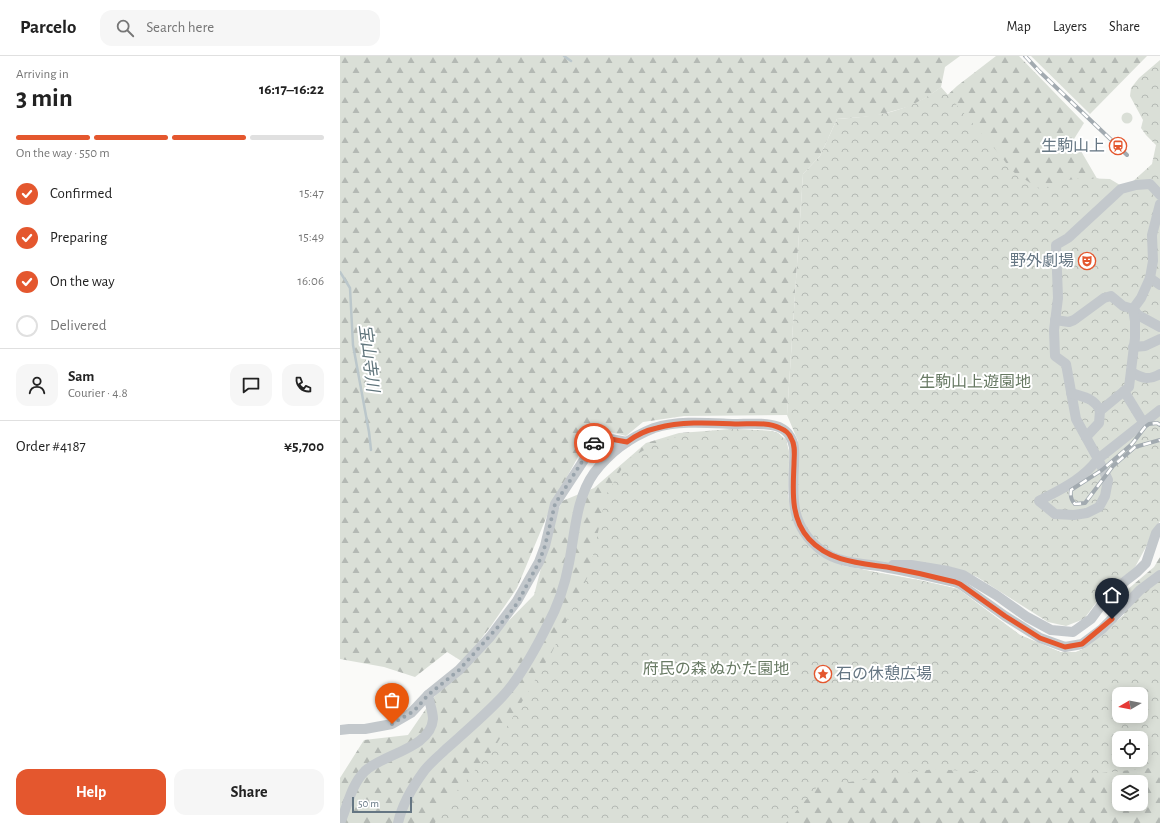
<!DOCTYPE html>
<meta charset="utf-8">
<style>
:root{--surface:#fff;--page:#f6f6f6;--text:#222;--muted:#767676;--line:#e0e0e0;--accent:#e4572e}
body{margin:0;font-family:"Alegreya Sans","Noto Sans JP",sans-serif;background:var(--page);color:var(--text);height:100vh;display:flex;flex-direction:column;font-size:15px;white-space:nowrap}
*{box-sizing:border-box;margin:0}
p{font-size:13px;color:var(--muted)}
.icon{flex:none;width:22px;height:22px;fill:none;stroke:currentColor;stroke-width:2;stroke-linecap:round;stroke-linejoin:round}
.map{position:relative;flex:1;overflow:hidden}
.details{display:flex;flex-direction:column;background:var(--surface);width:340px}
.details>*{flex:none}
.needle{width:26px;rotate:260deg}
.controls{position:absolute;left:772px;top:631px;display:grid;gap:8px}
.controls a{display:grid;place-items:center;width:36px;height:36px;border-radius:8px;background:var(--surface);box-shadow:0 2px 10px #0003;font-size:20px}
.scale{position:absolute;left:12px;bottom:10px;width:60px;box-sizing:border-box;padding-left:4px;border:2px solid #657683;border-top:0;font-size:11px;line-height:14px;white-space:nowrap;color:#657683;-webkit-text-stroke:3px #fff;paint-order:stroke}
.pin{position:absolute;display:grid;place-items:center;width:34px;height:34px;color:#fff;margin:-41px -17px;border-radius:50% 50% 50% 0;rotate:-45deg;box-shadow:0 0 4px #0007}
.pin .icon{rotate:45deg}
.courier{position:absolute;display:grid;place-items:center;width:40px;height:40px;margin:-20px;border:3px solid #e4572e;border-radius:50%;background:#fff;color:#222;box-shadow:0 1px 5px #0007}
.headline em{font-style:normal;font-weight:700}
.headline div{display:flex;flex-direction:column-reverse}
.headline{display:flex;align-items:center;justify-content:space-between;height:68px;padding:0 16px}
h1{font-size:26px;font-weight:700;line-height:30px}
.bar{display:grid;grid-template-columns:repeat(4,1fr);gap:6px 4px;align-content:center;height:48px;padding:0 16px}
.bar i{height:5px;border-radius:3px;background:var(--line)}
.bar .selected{background:var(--accent)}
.bar p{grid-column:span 4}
.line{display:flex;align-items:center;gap:10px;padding:0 16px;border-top:1px solid var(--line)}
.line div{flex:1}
.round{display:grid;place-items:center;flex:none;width:42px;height:42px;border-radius:12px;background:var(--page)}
ol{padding:0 16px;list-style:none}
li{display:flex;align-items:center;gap:12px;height:44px}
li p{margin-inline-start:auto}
li .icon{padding:4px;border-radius:50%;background:var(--accent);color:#fff;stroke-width:4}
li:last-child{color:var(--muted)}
li i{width:22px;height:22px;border:2px solid var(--line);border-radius:50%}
.action{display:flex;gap:8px;margin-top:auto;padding:8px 16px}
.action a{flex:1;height:46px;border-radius:12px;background:var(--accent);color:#fff;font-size:16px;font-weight:700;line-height:46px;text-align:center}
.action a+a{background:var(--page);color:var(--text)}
header{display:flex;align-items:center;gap:24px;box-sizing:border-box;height:56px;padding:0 20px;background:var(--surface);border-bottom:1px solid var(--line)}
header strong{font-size:19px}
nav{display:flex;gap:22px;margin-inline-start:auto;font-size:14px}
.search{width:280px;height:36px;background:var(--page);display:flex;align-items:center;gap:10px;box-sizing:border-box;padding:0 14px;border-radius:12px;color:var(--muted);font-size:15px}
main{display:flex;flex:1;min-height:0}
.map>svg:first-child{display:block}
.grass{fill:#dadfd7}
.forest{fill:url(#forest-firs);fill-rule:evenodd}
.park{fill:url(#park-crowns);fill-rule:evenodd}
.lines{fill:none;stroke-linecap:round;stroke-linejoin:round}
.stream{stroke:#bbc7cb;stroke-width:2.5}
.minor{stroke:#c3c8cc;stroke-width:10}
.rail-casing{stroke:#a2aab0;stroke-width:4}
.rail{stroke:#fff;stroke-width:2.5;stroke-dasharray:8;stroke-linecap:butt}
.done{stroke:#99a4ac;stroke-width:4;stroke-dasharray:0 7.2}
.route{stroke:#e4572e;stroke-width:5}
.labels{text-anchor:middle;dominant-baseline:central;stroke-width:4;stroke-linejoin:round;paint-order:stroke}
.poi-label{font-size:16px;fill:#657683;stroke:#fff;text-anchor:end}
.park-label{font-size:16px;fill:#687a64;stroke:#fff}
.water-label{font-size:17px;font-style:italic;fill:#60757c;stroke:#fff}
</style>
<header>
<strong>Parcelo</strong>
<div class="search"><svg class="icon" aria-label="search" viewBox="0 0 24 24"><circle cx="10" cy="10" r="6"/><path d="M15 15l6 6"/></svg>Search here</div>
<nav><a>Map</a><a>Layers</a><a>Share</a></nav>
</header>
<main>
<section class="details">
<div class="headline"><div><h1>3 min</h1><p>Arriving in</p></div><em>16:17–16:22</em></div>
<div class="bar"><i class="selected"></i><i class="selected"></i><i class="selected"></i><i></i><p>On the way · 550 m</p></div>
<ol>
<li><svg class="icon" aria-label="check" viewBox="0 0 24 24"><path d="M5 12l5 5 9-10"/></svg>Confirmed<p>15:47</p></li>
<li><svg class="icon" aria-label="check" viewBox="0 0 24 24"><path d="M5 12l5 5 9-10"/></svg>Preparing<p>15:49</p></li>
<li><svg class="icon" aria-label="check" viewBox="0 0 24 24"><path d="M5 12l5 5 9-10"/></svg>On the way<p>16:06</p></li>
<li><i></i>Delivered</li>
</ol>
<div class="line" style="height:72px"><a class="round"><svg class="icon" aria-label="person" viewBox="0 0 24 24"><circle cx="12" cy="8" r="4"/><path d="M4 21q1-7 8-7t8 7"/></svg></a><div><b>Sam</b><p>Courier · 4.8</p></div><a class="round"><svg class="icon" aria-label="chat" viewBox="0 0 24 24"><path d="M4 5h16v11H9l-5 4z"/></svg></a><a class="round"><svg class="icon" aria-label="phone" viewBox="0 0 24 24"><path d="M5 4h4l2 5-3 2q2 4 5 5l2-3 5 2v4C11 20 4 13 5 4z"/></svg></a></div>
<div class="line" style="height:52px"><div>Order #4187</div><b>¥5,700</b></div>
<div class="action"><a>Help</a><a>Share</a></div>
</section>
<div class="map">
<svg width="820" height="767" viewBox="0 0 820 767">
<defs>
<pattern id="forest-firs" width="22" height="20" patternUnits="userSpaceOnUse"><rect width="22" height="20" fill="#dadfd7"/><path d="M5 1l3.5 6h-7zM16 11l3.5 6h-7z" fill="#b4b9b4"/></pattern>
<pattern id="park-crowns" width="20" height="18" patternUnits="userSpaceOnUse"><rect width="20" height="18" fill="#dadfd7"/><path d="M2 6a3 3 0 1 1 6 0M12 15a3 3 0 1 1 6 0" fill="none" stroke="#b4b9b4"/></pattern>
</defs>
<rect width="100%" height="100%" fill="#fafaf8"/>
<!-- grass -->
<circle class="grass" cx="787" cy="62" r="5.5"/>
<!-- forest -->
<g class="forest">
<path d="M0 0H620L605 11 601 31 589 40 571 50 535 60 497 63 480 100 463 118 447 359 344 360 303 366 286 380 254 372 212 448 177 532 151 570 123 606 107 596 75 621 44 611 0 603Z"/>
<path d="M656 0H679L744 67 734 83 766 138 569 361 600 46 617 30Z"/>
<path d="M691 0H807L750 58Z"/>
<path d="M394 373 431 375 438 377 446 384 449 396 448 440 450 454 454 467 460 477 472 493 481 499 503 510 583 525 618 533 680 579 720 596H736L744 593 784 559 781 539 814 511 820 501V767H0V722L24 684 68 679 94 641 194 539 212 470 222 445 254 432 306 387 339 377ZM779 638H801V660H779ZM779 682H801V704H779ZM779 726H801V748H779Z"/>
</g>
<!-- park -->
<g class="park">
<path d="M820 4V465L794 513 767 532 744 563 726 570 708 566 637 521 611 511 546 508 511 503 487 493 475 483 466 471 459 456 455 440 458 385 447 359 463 118 480 100 497 63C537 60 568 57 601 31L661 100 672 115 701 134 720 125 743 122 770 123 780 129 791 127 812 108 816 89 806 79 801 72 803 64 790 40 791 32 799 22Z"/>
<path d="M394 373 431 375 438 377 446 384 449 396 448 440 450 454 454 467 460 477 472 493 481 499 503 510 583 525 618 533 680 579 720 596H736L744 593 784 559 812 531 820 527V711L723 721 594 713 477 731 446 767H95L100 754 153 694 212 596 249 518 266 439 287 404 318 386 354 377 379 374ZM779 638H801V660H779ZM779 682H801V704H779Z"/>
</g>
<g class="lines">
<!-- stream -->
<g class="stream">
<path d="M224 0 231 5"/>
<path d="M0 216 10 232 13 289 29 376 31 394"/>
</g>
<!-- minor -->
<g class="minor">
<path d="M820 139 810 128 796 129 781 133 728 182 716 189 718 242 714 274 715 300 726 308 736 363 758 403 820 354"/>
<path d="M810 222 820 229"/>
<path d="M793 253 798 259 820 271"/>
<path d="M715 264 729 266 734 264 764 242 771 240 783 250 793 253 801 242 810 222 813 205 812 179 820 148"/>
<path d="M793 291 805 290 820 283"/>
<path d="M791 316C802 322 808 325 820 318"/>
<path d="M784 335 803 366"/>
<path d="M731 337C743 341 755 342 760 355"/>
<path d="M746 381 759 367 760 355 789 331 795 282V265L793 253"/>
<path d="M758 403 768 424 765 440 759 451 747 457 734 459 715 458 699 445C721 433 742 424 758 403Z"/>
<path d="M553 509H571L608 515 623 519 656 539 687 561 711 574 733 576 751 563 771 536 797 516 806 507 816 477 820 472"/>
<path d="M0 674 9 673H25L52 668 71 657 88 639 119 614 150 581 177 545 199 506 205 490 215 448 257 384 265 382 287 386"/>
<path d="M0 767C8 749 11 729 25 715 43 698 91 692 93 663 93 655 89 646 88 639"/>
<path d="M58 767C62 749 73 730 84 715 90 707 99 700 106 693 125 676 144 660 162 641 180 622 195 594 207 570 218 550 225 529 229 507 235 477 236 442 254 417 269 397 291 381 314 372 339 364 369 367 394 368 408 368 425 366 439 371 443 373 447 375 449 379 456 388 454 398 454 409 452 443 451 471 481 494 501 509 526 507 549 512 571 516 593 521 615 526L620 528 665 560 700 582 725 591 742 588 762 573 800 534 820 519"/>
</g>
<defs>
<g id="rail">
<path d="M685 0 700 16 787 99"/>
<path d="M820 369 817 367 809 368 805 371 792 388 762 414 731 434C730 440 731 444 735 448L745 447 773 410 795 391 820 384"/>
</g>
</defs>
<!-- rail casing -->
<use href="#rail" class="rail-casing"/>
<!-- rail -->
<use href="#rail" class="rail"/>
</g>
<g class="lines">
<!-- done -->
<path class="done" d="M52 668 74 655 88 639 119 614 166 562 178 546 199 506 205 490 215 448 254 387"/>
<!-- route -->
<path class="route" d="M254 387 256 384 265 382 287 386C295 380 307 374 317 372 343 365 372 367 398 368 412 368 428 366 440 372 445 374 449 377 451 382 456 390 454 399 454 408 453 434 450 462 469 483 490 506 519 507 547 511 569 515 592 520 615 526L620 528 665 560 700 582 725 591 742 588 772 563"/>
</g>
<!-- icons -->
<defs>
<symbol id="station-ring" viewBox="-11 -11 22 22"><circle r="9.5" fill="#fff" stroke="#e4572e" stroke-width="1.5"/><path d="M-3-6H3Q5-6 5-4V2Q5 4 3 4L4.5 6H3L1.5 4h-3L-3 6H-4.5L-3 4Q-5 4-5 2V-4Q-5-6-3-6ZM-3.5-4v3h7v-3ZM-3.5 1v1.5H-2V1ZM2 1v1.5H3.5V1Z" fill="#e4572e"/></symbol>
<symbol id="theatre-ring" viewBox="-11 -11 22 22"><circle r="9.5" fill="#fff" stroke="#e4572e" stroke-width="1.5"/><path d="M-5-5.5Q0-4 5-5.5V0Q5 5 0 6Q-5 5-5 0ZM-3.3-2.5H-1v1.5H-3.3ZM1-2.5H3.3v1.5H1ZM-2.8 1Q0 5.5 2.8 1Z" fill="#e4572e"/></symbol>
<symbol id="sight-ring" viewBox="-11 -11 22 22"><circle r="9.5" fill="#fff" stroke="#e4572e" stroke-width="1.5"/><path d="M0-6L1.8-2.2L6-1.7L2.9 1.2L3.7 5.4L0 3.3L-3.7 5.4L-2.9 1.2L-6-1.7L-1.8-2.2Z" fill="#e4572e"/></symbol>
</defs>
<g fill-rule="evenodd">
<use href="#station-ring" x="768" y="80" width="20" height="20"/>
<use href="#theatre-ring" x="737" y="195" width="20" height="20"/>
<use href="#sight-ring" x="473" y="608" width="20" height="20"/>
</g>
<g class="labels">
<!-- poi labels -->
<g class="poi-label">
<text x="765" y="90">生駒山上</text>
<text x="734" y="205">野外劇場</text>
<text x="496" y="618" text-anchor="start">石の休憩広場</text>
</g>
<!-- park labels -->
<g class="park-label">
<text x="635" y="326">生駒山上遊園地</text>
<text x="376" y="613">府民の森 ぬかた園地</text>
</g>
<!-- water labels -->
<g class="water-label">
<text transform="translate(29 302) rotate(83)">宝山寺川</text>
</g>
</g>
</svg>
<div class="controls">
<a><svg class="needle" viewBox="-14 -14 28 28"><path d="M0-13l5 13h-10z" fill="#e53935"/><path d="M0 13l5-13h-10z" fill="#767676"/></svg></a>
<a><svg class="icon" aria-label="locate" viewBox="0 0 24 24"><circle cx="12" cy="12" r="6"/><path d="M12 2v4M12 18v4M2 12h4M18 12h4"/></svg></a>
<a><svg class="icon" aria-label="layers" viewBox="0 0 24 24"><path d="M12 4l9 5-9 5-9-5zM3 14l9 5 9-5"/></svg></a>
</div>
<div class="scale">50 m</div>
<div class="pin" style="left:52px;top:668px;background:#ea580c"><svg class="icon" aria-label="bag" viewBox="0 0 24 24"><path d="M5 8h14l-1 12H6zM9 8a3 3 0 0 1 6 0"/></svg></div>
<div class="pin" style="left:772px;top:563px;background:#1f2937"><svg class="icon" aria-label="home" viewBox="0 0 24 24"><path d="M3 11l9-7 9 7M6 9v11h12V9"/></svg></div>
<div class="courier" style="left:254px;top:387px"><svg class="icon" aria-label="car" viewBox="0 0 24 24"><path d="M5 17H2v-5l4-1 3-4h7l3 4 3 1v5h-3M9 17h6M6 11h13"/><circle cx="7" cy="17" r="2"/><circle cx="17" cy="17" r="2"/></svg></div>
</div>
</main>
